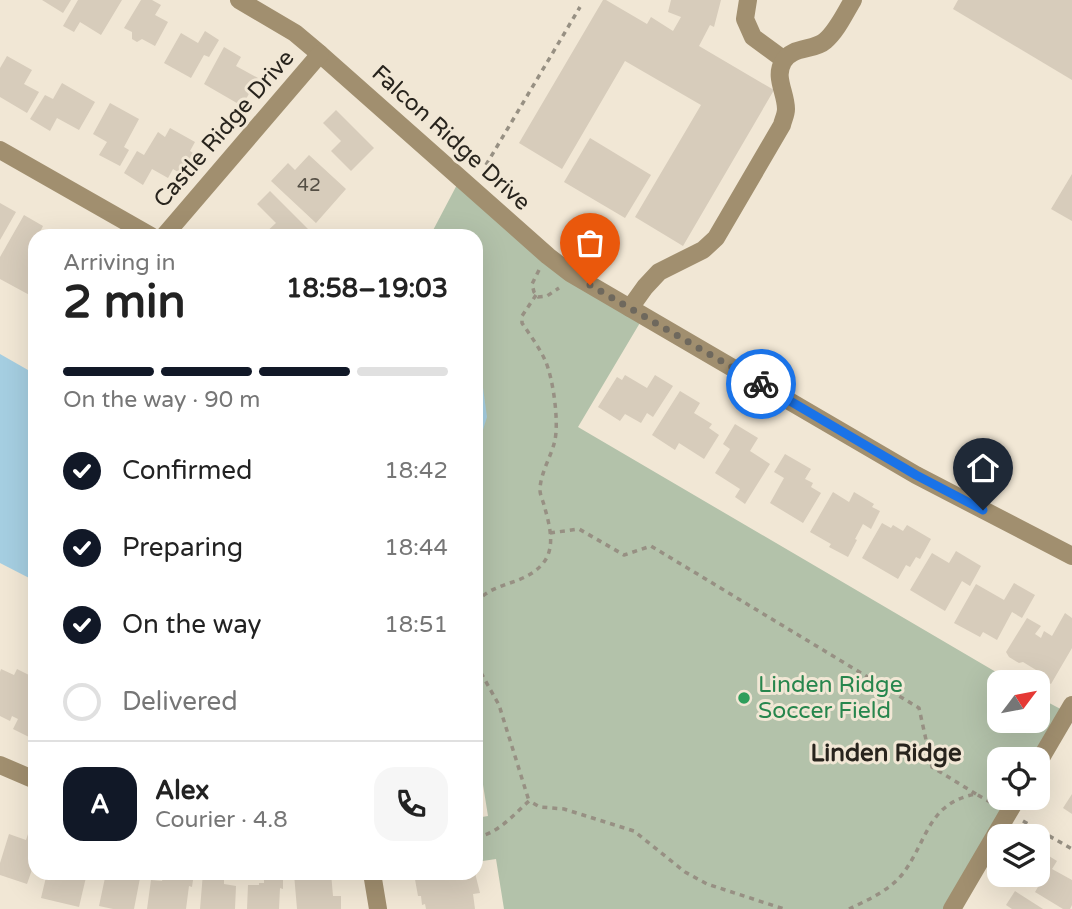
<!DOCTYPE html>
<meta charset="utf-8">
<style>
:root{--surface:#fff;--page:#f6f6f6;--text:#222;--muted:#767676;--line:#e0e0e0;--accent:#111827}
body{margin:0;font-family:"Varela Round",sans-serif;background:var(--page);color:var(--text);height:100vh;display:flex;flex-direction:column;font-size:26px;white-space:nowrap}
*{box-sizing:border-box;margin:0}
p{font-size:23px;color:var(--muted)}
.icon{flex:none;width:38px;height:38px;fill:none;stroke:currentColor;stroke-width:2;stroke-linecap:round;stroke-linejoin:round}
.map{position:relative;flex:1;overflow:hidden}
.side{position:absolute;left:28px;top:229px;width:455px;height:651px;display:flex;flex-direction:column;background:var(--surface);border-radius:21px;box-shadow:0 7px 28px #0002}
.side>*{flex:none}
.needle{width:46px;rotate:58deg}
.buttons{position:absolute;left:987px;top:670px;display:grid;gap:14px}
.buttons a{display:grid;place-items:center;width:63px;height:63px;border-radius:14px;background:var(--surface);box-shadow:0 7px 28px #0002;font-size:35px}
.pin{position:absolute;display:grid;place-items:center;width:60px;height:60px;color:#fff;margin:-72px -30px;border-radius:50% 50% 50% 0;rotate:-45deg;box-shadow:0 0 7px #0007}
.pin .icon{rotate:45deg}
.courier{position:absolute;display:grid;place-items:center;width:70px;height:70px;margin:-35px;border:5px solid #1a73e8;border-radius:50%;background:#fff;color:#222;box-shadow:0 2px 9px #0007}
.overview em{font-style:normal;font-weight:800}
.overview div{display:flex;flex-direction:column-reverse}
.overview{display:flex;align-items:center;justify-content:space-between;height:119px;padding:0 35px}
h1{font-size:46px;font-weight:800;line-height:52px}
.bar{display:grid;grid-template-columns:repeat(4,1fr);gap:10px 7px;align-content:center;height:84px;padding:0 35px}
.bar i{height:9px;border-radius:5px;background:var(--line)}
.bar .selected{background:var(--accent)}
.bar p{grid-column:span 4}
.line{display:flex;align-items:center;gap:18px;padding:0 35px;border-top:2px solid var(--line)}
.line div{flex:1}
.round{display:grid;place-items:center;flex:none;width:74px;height:74px;border-radius:21px;background:var(--page)}
ol{padding:0 35px;list-style:none}
li{display:flex;align-items:center;gap:21px;height:77px}
li p{margin-inline-start:auto}
li .icon{padding:7px;border-radius:50%;background:var(--accent);color:#fff;stroke-width:4}
li:last-child{color:var(--muted)}
li i{width:38px;height:38px;border:4px solid var(--line);border-radius:50%}
.map>svg:first-child{display:block}
.green{fill:#b3c2aa}
.water{fill:#a5cee1}
.building{fill:#d7ccbb}
.lines{fill:none;stroke-linecap:round;stroke-linejoin:round}
.path{stroke:#979083;stroke-width:3.5;stroke-dasharray:5 5;stroke-linecap:butt}
.minor{stroke:#a18f6f;stroke-width:18}
.done{stroke:#6e685d;stroke-width:7;stroke-dasharray:0 12.6}
.route{stroke:#1a73e8;stroke-width:9}
.leisure-dot{fill:#2e9e5b;stroke:#f1e7d5;stroke-width:2.5}
.labels{text-anchor:middle;dominant-baseline:central;stroke-width:6;stroke-linejoin:round;paint-order:stroke}
.number-label{font-size:19px;fill:#544e44}
.street-label{font-size:23px;fill:#28241d;stroke:#f1e7d5}
.leisure-label{font-size:23px;fill:#27864d;stroke:#f1e7d5;text-anchor:start}
.neighbourhood-label{font-size:24px;font-weight:bold;fill:#28241d;stroke:#f1e7d5}
</style>
<div class="map">
<svg width="1072" height="909" viewBox="0 0 1072 909">
<rect width="100%" height="100%" fill="#f1e7d5"/>
<!-- green -->
<path class="green" d="M460 179 548 256 644 316 578 427 1013 682H999V721H1038V697L1068 713 1038 760H999V798H1017L952 909H504L496 859 476 862V818L488 816 476 741V452L479 446 480 366 476 362V236H430Z"/>
<!-- water -->
<g class="water">
<path d="M0 354 35 374V581L0 563Z"/>
<path d="M476 362 480 366 487 417 476 452Z"/>
</g>
<!-- building -->
<g class="building">
<path d="M42 0H71L63 13Z"/>
<path d="M78 0H122L101 35 80 22 74 32 63 26Z"/>
<path d="M141 0H152L161 5 155 15 168 22 155 46 142 39 137 42 132 39V32L124 28Z"/>
<path d="M603 0H606L647 24 651 17 673 31 681 17 668 12 671 0H721L714 27 710 25 699 46 774 90 683 246 635 217 701 105 625 61 562 169 519 143Z"/>
<path d="M958 0H1072V80L953 9Z"/>
<path d="M205 31 219 40 209 57 204 55 191 78 164 63 181 33 198 43Z"/>
<path d="M224 47 241 57 236 66 258 78 242 106 204 84Z"/>
<path d="M7 56 32 70 24 84 39 92 27 113 0 97V68Z"/>
<path d="M62 83 95 102 79 130 57 118 50 131 30 119 45 95 53 99Z"/>
<path d="M110 103 139 119 124 147 129 150 120 166 99 155 107 142 93 134Z"/>
<path d="M336 110 374 148 351 171 331 151 341 141 323 123Z"/>
<path d="M170 128 195 142 190 151 193 153 181 174 173 169 168 178 152 169 143 185 124 173 137 151 144 155 158 132 165 137Z"/>
<path d="M590 138 651 175 625 218 564 182Z"/>
<path d="M309 155 346 189 316 223 271 181 288 163 295 170Z"/>
<path d="M1072 174V221L1051 209Z"/>
<path d="M270 191 315 236H262L276 223 257 204Z"/>
<path d="M0 203 16 212 0 240Z"/>
<path d="M24 215 43 226 38 236H35V241L31 249 35 252V298L0 279V257Z"/>
<path d="M625 375 647 388 655 375 673 386 653 417 647 413 641 423 625 414 620 421 598 407 617 377 622 380Z"/>
<path d="M680 391 700 403 694 413 712 424 709 428 719 435 704 459 679 443 675 450 652 435Z"/>
<path d="M735 424 758 438 750 451 770 464 745 504 735 497 740 489 715 473 730 449 723 444Z"/>
<path d="M785 454 811 469 805 479 813 483 811 487 821 493 803 523 770 503 784 478 774 472Z"/>
<path d="M833 492 849 502 854 492 874 504 872 507 880 511 871 529 863 524 855 539 857 540 848 557 829 547 831 544 810 532Z"/>
<path d="M882 523 891 528 893 525 903 531 907 525 931 539 920 559 916 557 910 567 906 565 898 579 862 558Z"/>
<path d="M956 551 981 566 970 586 962 581 945 611 910 590 932 553 949 563Z"/>
<path d="M1014 583 1035 595 1022 618 1012 612 997 640 983 632 980 637 954 623 976 584 1004 600Z"/>
<path d="M1065 613 1072 618V648L1051 684 1039 677 1041 673 1023 662 1019 663 1009 657 1006 652 1027 618 1041 626 1035 634 1041 638 1044 631 1052 636Z"/>
<path d="M1 669 14 675 17 669 35 678V729L31 738 13 729 18 719 12 716 10 721 0 716V672Z"/>
<path d="M1072 794V814L1063 808Z"/>
<path d="M30 828 35 830V861L27 884 0 875V863L9 834 26 840Z"/>
<path d="M1044 853 1057 861 1052 869 1072 880V905L1070 909H1063L1035 892 1044 877 1038 873V864Z"/>
<path d="M47 873H87L79 907 41 898Z"/>
<path d="M106 873H132L131 876 140 878 134 909H113L99 906Z"/>
<path d="M171 873H194L192 887 189 886 186 909H147L151 880 162 881 163 877 171 878Z"/>
<path d="M203 873H224V884L236 886 235 909H200Z"/>
<path d="M264 873H283V889L280 888 279 909H247L248 885H259V883H264Z"/>
<path d="M331 873 333 896H341V909H297L294 874Z"/>
<path d="M475 873 480 893 473 894 475 909H426L425 904 422 905 421 896H418L414 874Z"/>
<path d="M1015 891 1043 909H1012L1006 905Z"/>
</g>
<g class="lines">
<!-- path -->
<g class="path">
<path d="M486 165 580 7"/>
<path d="M539 270 532 284 534 292 538 297 547 296 559 288"/>
<path d="M550 533 579 529 624 555 651 546 919 708 932 767 976 794"/>
<path d="M476 603C492 581 526 586 544 562 556 546 549 523 544 505 543 501 540 495 540 490 540 475 550 458 554 444 560 425 553 377 545 360 539 347 530 335 522 323V316L536 295"/>
<path d="M476 664 499 705 529 801"/>
<path d="M1023 821 1072 849"/>
<path d="M476 837C498 834 513 815 529 801L540 807 564 809 634 831 685 872 707 884 784 909"/>
<path d="M849 909C868 900 892 889 904 872 928 839 928 803 976 794L992 803"/>
</g>
<!-- minor -->
<g class="minor">
<path d="M239 0 295 33 320 54 548 256 570 273 916 475 1072 556"/>
<path d="M748 0 745 19 753 37 783 59"/>
<path d="M0 150 151 236"/>
<path d="M164 236 320 54"/>
<path d="M630 308 645 287 659 272 703 250 716 238 782 125C783 120 786 115 786 109 786 93 774 77 783 62 791 46 814 51 825 41 837 31 845 13 853 0"/>
<path d="M1038 763 1072 705"/>
<path d="M0 765 35 780"/>
<path d="M372 873 378 909"/>
<path d="M952 909 1017 798"/>
</g>
</g>
<g class="lines">
<!-- done -->
<path class="done" d="M590 285 761 384"/>
<!-- route -->
<path class="route" d="M761 384 916 475 983 510"/>
</g>
<!-- markers -->
<circle class="leisure-dot" cx="744" cy="698" r="7"/>
<g class="labels">
<!-- number labels -->
<g class="number-label">
<text x="309" y="185">42</text>
</g>
<!-- street labels -->
<g class="street-label">
<text transform="translate(224 129) rotate(-49)">Castle Ridge Drive</text>
<text transform="translate(451 138) rotate(42)">Falcon Ridge Drive</text>
</g>
<!-- leisure labels -->
<g class="leisure-label">
<text x="758" y="685">Linden Ridge<tspan x="758" dy="26">Soccer Field</tspan></text>
</g>
<!-- neighbourhood labels -->
<g class="neighbourhood-label">
<text x="886" y="753">Linden Ridge</text>
</g>
</g>
</svg>
<div class="buttons">
<a><svg class="needle" viewBox="-14 -14 28 28"><path d="M0-13l5 13h-10z" fill="#e53935"/><path d="M0 13l5-13h-10z" fill="#767676"/></svg></a>
<a><svg class="icon" aria-label="locate" viewBox="0 0 24 24"><circle cx="12" cy="12" r="6"/><path d="M12 2v4M12 18v4M2 12h4M18 12h4"/></svg></a>
<a><svg class="icon" aria-label="layers" viewBox="0 0 24 24"><path d="M12 4l9 5-9 5-9-5zM3 14l9 5 9-5"/></svg></a>
</div>
<div class="pin" style="left:590px;top:285px;background:#ea580c"><svg class="icon" aria-label="bag" viewBox="0 0 24 24"><path d="M5 8h14l-1 12H6zM9 8a3 3 0 0 1 6 0"/></svg></div>
<div class="pin" style="left:983px;top:510px;background:#1f2937"><svg class="icon" aria-label="home" viewBox="0 0 24 24"><path d="M3 11l9-7 9 7M6 9v11h12V9"/></svg></div>
<div class="courier" style="left:761px;top:384px"><svg class="icon" aria-label="bike" viewBox="0 0 24 24"><circle cx="6" cy="16" r="4"/><circle cx="18" cy="16" r="4"/><path d="M6 16l4-8h5l3 8M10 8l3 8H6M13 5h3"/></svg></div>
<section class="side">
<div class="overview"><div><h1>2 min</h1><p>Arriving in</p></div><em>18:58–19:03</em></div>
<div class="bar"><i class="selected"></i><i class="selected"></i><i class="selected"></i><i></i><p>On the way · 90 m</p></div>
<ol>
<li><svg class="icon" aria-label="check" viewBox="0 0 24 24"><path d="M5 12l5 5 9-10"/></svg>Confirmed<p>18:42</p></li>
<li><svg class="icon" aria-label="check" viewBox="0 0 24 24"><path d="M5 12l5 5 9-10"/></svg>Preparing<p>18:44</p></li>
<li><svg class="icon" aria-label="check" viewBox="0 0 24 24"><path d="M5 12l5 5 9-10"/></svg>On the way<p>18:51</p></li>
<li><i></i>Delivered</li>
</ol>
<div class="line" style="height:126px"><b class="round" style="background:var(--accent);color:#fff">A</b><div><b>Alex</b><p>Courier · 4.8</p></div><a class="round"><svg class="icon" aria-label="phone" viewBox="0 0 24 24"><path d="M5 4h4l2 5-3 2q2 4 5 5l2-3 5 2v4C11 20 4 13 5 4z"/></svg></a></div>
</section>
</div>
